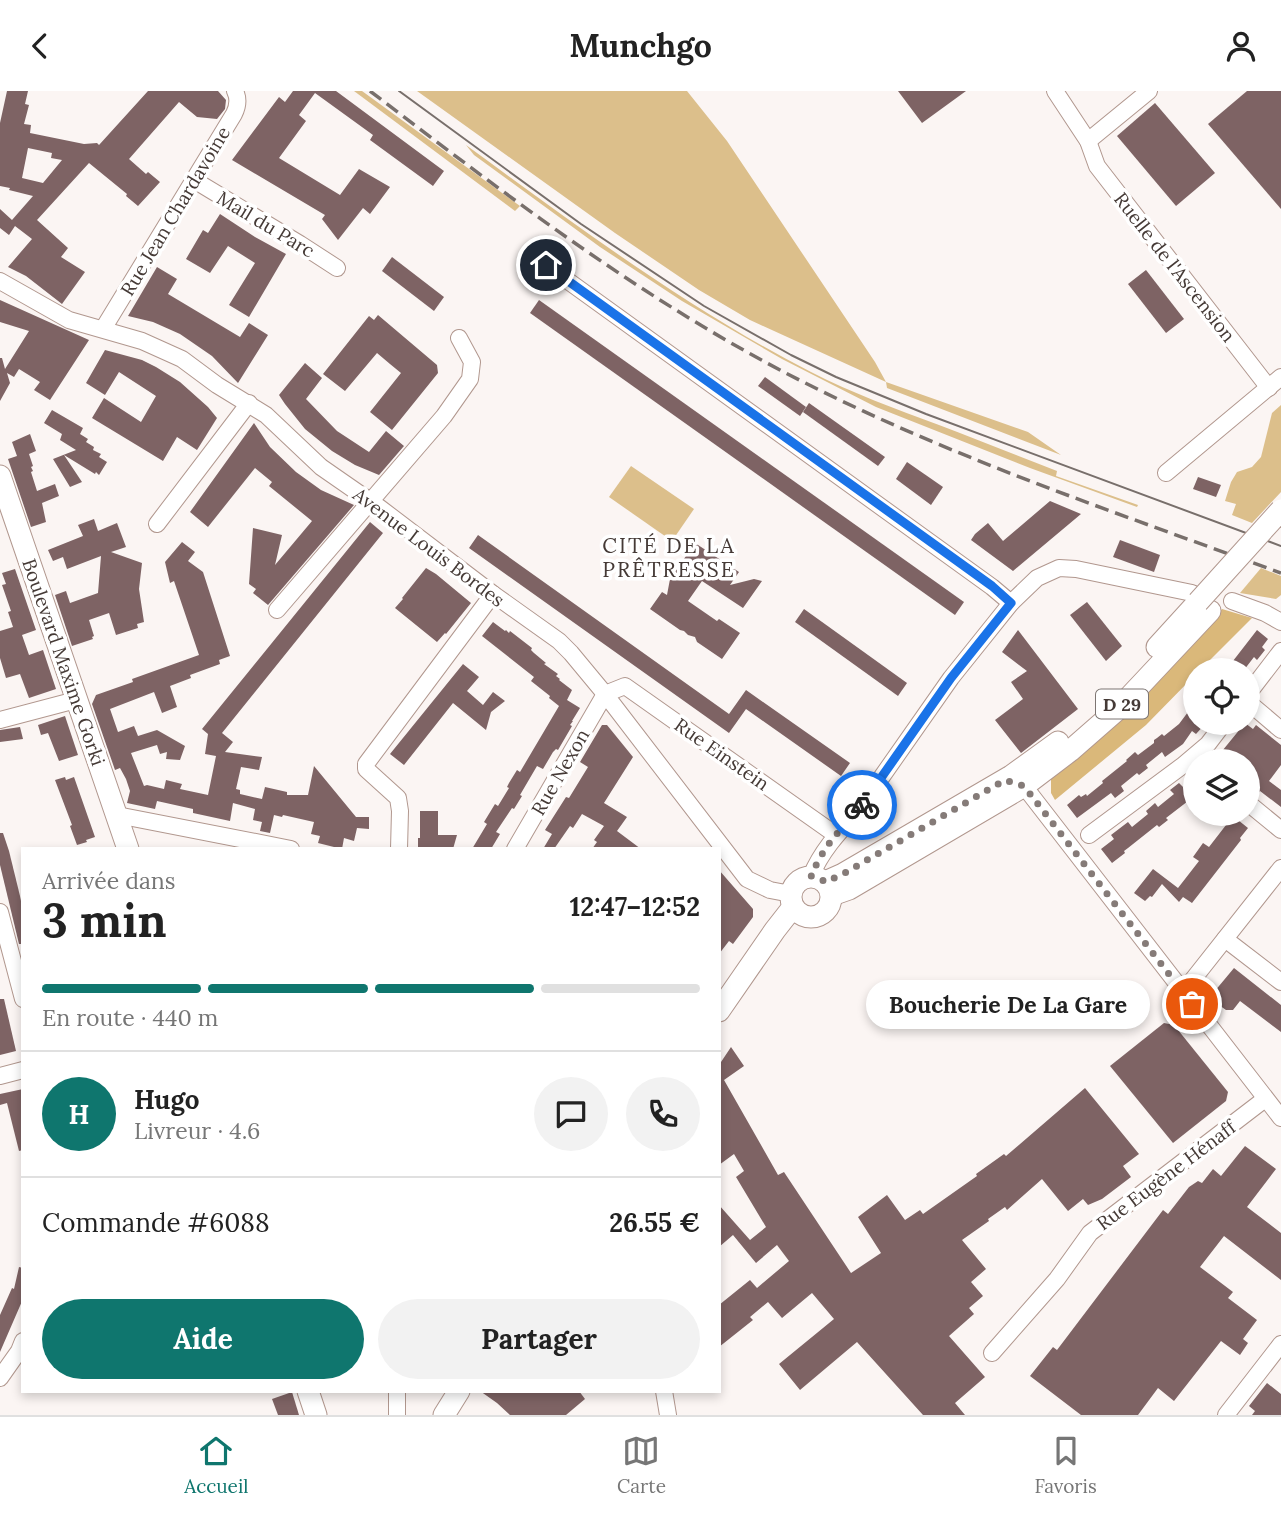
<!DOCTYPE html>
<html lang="fr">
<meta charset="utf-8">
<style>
:root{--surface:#fff;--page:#f2f2f2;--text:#222;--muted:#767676;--line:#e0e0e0;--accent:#0f766e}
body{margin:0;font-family:Lora,serif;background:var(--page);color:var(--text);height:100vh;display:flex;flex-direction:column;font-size:26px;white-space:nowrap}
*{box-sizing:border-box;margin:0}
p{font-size:23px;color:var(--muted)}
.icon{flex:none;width:38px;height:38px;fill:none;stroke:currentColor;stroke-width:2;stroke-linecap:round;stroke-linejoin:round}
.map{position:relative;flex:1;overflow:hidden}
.side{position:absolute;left:21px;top:756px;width:700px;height:546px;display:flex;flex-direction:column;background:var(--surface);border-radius:0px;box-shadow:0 4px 10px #0003}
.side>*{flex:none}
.tools{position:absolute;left:1183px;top:567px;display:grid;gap:14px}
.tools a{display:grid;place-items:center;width:77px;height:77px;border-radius:50%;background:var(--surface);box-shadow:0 4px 10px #0003;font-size:35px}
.pin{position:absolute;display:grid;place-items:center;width:60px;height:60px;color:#fff;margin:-30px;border:4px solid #fff;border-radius:50%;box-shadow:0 2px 7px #0007}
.courier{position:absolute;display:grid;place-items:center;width:70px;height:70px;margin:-35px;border:5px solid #1a73e8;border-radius:50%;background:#fff;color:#222;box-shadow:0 2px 9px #0007}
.bubble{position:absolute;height:49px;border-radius:24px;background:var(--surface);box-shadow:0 4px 10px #0003;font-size:23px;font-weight:700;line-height:49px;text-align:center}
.head em{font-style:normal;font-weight:700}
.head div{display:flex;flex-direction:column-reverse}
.head{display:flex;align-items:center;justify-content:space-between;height:119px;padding:0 21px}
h1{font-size:46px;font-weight:700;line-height:52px}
.bar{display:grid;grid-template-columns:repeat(4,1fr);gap:10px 7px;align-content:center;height:84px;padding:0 21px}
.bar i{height:9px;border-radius:5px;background:var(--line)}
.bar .active{background:var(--accent)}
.bar p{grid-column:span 4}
.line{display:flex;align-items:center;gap:18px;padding:0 21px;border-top:2px solid var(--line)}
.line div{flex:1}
.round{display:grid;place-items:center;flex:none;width:74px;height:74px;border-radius:37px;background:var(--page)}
.cta{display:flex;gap:14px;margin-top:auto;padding:14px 21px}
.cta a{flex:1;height:80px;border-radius:42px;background:var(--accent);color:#fff;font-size:28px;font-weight:700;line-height:80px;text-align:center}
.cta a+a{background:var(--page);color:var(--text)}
header{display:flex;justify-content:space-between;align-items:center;height:91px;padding:0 21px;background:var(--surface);font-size:32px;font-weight:700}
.tabs{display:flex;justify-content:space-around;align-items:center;height:98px;border-top:2px solid var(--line);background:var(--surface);font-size:19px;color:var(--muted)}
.tabs a{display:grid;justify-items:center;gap:4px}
.tabs .active{color:var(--accent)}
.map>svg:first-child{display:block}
.green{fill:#dcbf8b}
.forest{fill:#dab87a}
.building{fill:#7e6364;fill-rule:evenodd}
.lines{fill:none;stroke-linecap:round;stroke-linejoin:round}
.minor-casing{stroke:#b1978e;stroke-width:18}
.major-casing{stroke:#b1978e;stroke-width:23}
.minor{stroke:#fff;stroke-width:16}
.major{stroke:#fff;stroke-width:21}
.tram{stroke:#786f6b;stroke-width:2}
.rail{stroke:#786f6b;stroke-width:3.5;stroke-dasharray:14 7;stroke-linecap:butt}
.major-bridge-casing{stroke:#b1978e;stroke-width:23;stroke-linecap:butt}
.major-bridge{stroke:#fff;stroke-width:21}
.done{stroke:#857b78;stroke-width:7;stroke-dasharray:0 12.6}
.route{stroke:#1a73e8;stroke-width:9}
.labels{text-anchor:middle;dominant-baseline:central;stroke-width:7;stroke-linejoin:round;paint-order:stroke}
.shield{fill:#fff;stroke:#7d7572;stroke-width:2}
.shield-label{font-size:18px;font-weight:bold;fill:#453a36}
.street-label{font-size:19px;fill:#453a36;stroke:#fff}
.neighbourhood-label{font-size:21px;letter-spacing:2px;fill:#453a36;stroke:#fff}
</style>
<header><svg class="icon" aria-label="back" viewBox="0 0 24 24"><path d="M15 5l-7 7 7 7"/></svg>Munchgo<svg class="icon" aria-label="person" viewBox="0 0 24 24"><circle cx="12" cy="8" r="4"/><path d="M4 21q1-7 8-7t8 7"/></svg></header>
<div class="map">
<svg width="1281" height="1324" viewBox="0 0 1281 1324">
<rect width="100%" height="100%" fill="#fbf5f3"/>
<!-- green -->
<g class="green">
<path d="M354 0H362L520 115 515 120Z"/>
<path d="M417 0H687L727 50 875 271 886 291 1028 341 1061 364 887 297 886 291 750 229 699 199 615 142Z"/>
<path d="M466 54C577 135 688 218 811 281 852 302 896 318 939 334 978 349 1018 365 1057 380L1056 385 1138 414 1137 416 1030 377 876 316 782 268 682 210 600 156 474 64Z"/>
<path d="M1281 314V401L1252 432 1232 424 1236 413 1225 410 1231 391 1237 381 1252 376 1261 366 1272 322Z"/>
<path d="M631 375 694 418 672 450 609 406Z"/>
<path d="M1261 477 1281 485V504L1276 508 1240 502Z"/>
</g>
<!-- forest -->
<path class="forest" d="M1222 518 1252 527 1200 579H1195V584L1146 634 1055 709 1051 702V681L1127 625Z"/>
<!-- building -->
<g class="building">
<path d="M7 0H28L25 13 29 14 24 33 31 34 30 42 84 53 97 52 99 54 148 0H218L226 9 225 18 217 28 197 26 179 11 129 68 146 83 148 81 160 91 138 115 126 105 127 103 89 72 37 129 68 157 61 166 85 181 62 213 26 185 8 176 32 148 15 135 9 144 0 137V118L12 129 33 105 9 99 10 97 0 95V32ZM28 57 52 62 51 67 62 69 43 92 22 87Z"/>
<path d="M293 0H336L444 80 433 95 370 49 373 44 315 2 299 24 306 30 279 67 340 104 359 78 390 96 370 123 363 117 338 149 322 128 325 124 232 69 279 6 285 11Z"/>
<path d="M898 0H966L922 32Z"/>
<path d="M1247 0H1281V118L1208 33Z"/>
<path d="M1155 12 1215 82 1176 115 1117 45Z"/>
<path d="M220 123 255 146 286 163 249 226 229 214 255 172 228 155 210 182 186 168 203 139 208 142Z"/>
<path d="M392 166 444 206 434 220 382 180Z"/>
<path d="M157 176 177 188 168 203 240 246 249 232 268 244 238 292 212 265 180 243 153 231 128 225Z"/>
<path d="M1146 179 1184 228 1166 242 1128 193Z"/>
<path d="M0 209 89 249 50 309 34 299 40 291 19 278 14 286 7 282 10 292 0 310V267H2L5 278 29 240 0 231Z"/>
<path d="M539 209 964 511 955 524 530 222Z"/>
<path d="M378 224 437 274 438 282 392 339 370 321 401 282 390 273 377 262 345 300 323 283 369 225 374 229Z"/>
<path d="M105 259 142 269 156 276 180 291 208 316 217 327 197 359 177 346 163 370 92 327 104 307 141 331 156 305 119 281 105 304 86 292Z"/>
<path d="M305 272 322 287 306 308 337 340 369 361 386 340 404 355 379 384 355 374 332 360 305 338 285 313 279 304Z"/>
<path d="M765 286 806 316 800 325 758 295Z"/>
<path d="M809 312 885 366 878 375 803 321Z"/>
<path d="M52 319 83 337 80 343 88 348 86 351 94 356 93 359 101 363 99 366 107 371 99 384 96 381 95 383 64 364 82 391 70 396 53 368 76 359 60 349 62 343 44 332Z"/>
<path d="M254 332 270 356 296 381 321 399 354 414 268 514 253 502 256 498 249 493 253 437 282 444 275 474 312 430 269 395 272 391 255 377 208 436 190 421Z"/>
<path d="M30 343 36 360 29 363 33 375 31 376 33 380 31 381 37 400 55 393 59 405 42 412 46 431 31 436 8 368 17 365 12 351Z"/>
<path d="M907 371 943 396 931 414 896 388Z"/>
<path d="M1198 386 1221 394 1216 406 1193 398Z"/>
<path d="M1050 410 1081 423 1013 480 971 449 975 443 988 432 1003 450Z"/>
<path d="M94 428 98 440 117 432 126 456 111 461 142 472 139 498 144 531 137 533 138 537 116 544 109 522 89 529 94 545 92 546 93 548 72 555 55 504 66 500 70 512 98 502 101 465 67 478 63 466 53 470 48 459 83 445 78 434Z"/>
<path d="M370 431 383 442 222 642 233 651 225 661 262 666 259 679 241 676 236 698 240 699V703L262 708 265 696 287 701V704H308L314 675 356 726H369V738L357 737 354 750 344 747 342 758 318 752 320 745 311 743 314 731 283 724 282 726 274 724 270 742 260 740 262 731 253 729 255 718 233 712 230 730 193 722V718L157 710 155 718 127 712 130 700 126 688 120 677 115 679 92 613 96 604 133 591 132 588 199 564 174 490 170 492 165 471 182 451 195 461 188 470 203 481 230 565 219 569 220 573 190 584 191 587 170 595 177 616 162 622 154 601 110 618 118 641 134 635 138 645 157 639 185 655 180 669 166 668 167 661 160 663 157 654 131 662 144 695 147 694 164 698 166 689 182 693 180 698 208 704 216 665 205 663 208 643 202 638Z"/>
<path d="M478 444 729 623 746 599 850 672 841 685 746 618 729 642 469 457Z"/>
<path d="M1120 449 1160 464 1154 481 1113 466Z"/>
<path d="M695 452 739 481 730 494 754 488 762 490 743 517 702 490 688 510 717 530 719 528 740 542 722 568 697 551 695 546 688 544 684 540 680 539 650 518 662 501 667 504 670 488Z"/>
<path d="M426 477 436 483 471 512 446 543 445 542 437 551 395 517 403 508 402 507Z"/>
<path d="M15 478 36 539 22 544 29 564 43 559 56 598 29 607 20 583 6 587 0 567V540L13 536 8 521 11 520 2 494 6 493 2 482Z"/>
<path d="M1087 511 1122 555 1106 570 1070 524Z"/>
<path d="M804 518 907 592 898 605 795 531Z"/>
<path d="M493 531 505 540 506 539 509 542 510 540 532 557 531 559 534 562 546 572 544 573 558 583 556 585 560 588 559 589 572 599 567 609 580 617 572 630H573L570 634 572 635 558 659 556 658 553 661 543 678 537 675 520 704 522 705 514 718 512 717 496 741 500 743 491 758H472L487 733 484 731 495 713 498 715 509 697 507 696 509 692 517 679 520 681 559 615 549 607 550 605 531 590 534 586 482 545Z"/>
<path d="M1018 539 1078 618 1021 662 995 629 1023 608 1011 591 1027 580 1002 561Z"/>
<path d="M1257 539 1268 548 1262 556 1265 559 1257 569 1254 566 1244 579H1226Z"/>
<path d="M463 573 479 586 467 600 483 614 493 601 505 610 491 621 486 639 453 612 404 674 390 663Z"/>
<path d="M1188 621 1195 626V632H1206L1196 643 1192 640 1183 653 1165 666 1162 661 1146 674 1148 677 1139 684 1137 682 1121 695 1124 700 1115 707 1111 702 1077 727 1067 714 1079 704 1081 706 1086 703 1087 705 1103 692 1102 690 1127 670 1126 669 1135 661 1138 664 1154 652V649L1157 647 1162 643 1164 645 1179 633Z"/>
<path d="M65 625 78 664 59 670 48 642 41 644 38 634Z"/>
<path d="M1245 632 1253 638 1256 634 1281 654V674L1269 690 1281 699V716L1260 700 1257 704 1248 697V670H1225L1218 665Z"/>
<path d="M602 634H607L633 666 604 712 627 726 617 740 641 758H592L597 751 594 749 604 735 582 723 573 737 570 735 554 758H543L552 743 545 739 566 706 569 707 588 676 580 671Z"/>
<path d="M20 636 23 648 0 651V639Z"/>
<path d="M65 686 66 689 74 686 95 746 86 749 87 751 77 754 70 735 72 734 55 689Z"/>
<path d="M1191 690 1195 695V702L1190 706 1192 707 1166 727 1168 729 1159 736 1157 734 1128 757 1124 760 1125 762 1112 772 1101 758 1114 748 1111 744 1128 731 1132 736 1148 723 1146 720 1155 712 1158 716 1174 703 1170 699 1179 692 1183 696Z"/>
<path d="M420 720H438V744H457L453 758H418V747H420Z"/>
<path d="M1233 725 1248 737 1240 747 1241 749 1192 812 1183 806 1179 811 1162 793 1152 806 1150 805 1145 810 1134 802 1153 778 1178 797 1199 770 1193 766 1203 752 1209 756Z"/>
<path d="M0 742H3L9 760 20 805 23 820V853H19L0 774Z"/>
<path d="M719 779 753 818V826L733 853 729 850 719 863Z"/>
<path d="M1234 877 1281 914V941L1240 910 1233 919H1226L1209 907Z"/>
<path d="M0 908H4L16 960 0 964Z"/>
<path d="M1164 932 1174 934 1228 1001 1226 1010 1173 1052 1110 975Z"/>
<path d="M731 956 744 975 724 989 778 1084 784 1081 851 1182 881 1162 858 1126 887 1104 905 1129 920 1119 923 1123 977 1085 976 1083 1004 1063 1006 1065 1085 997 1139 1063 1123 1075 1131 1086 1102 1108 1088 1114 1083 1108 1068 1120 1042 1088 1007 1119 1005 1116 988 1128 989 1130 962 1149 986 1178 971 1191 983 1205 969 1217 974 1223 949 1245 985 1286 955 1312 965 1324H923L857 1251 800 1299 779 1273 834 1228 812 1202 782 1227 768 1211 750 1226 753 1229 719 1256V1214L750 1189 757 1197 789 1170 777 1154 756 1172 733 1144 719 1156V1114L750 1149 766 1136 736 1086 744 1080 734 1063 719 1074V974Z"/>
<path d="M23 998V1059L19 1060 7 1012 0 1014V1003Z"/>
<path d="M1245 1055 1276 1078 1247 1116 1281 1142V1189L1224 1145 1200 1176 1233 1201 1228 1207 1257 1229 1243 1248 1248 1252 1240 1264 1221 1250 1174 1310 1158 1297 1138 1324H1081L1030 1285 1053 1256 1057 1259 1163 1119 1168 1123 1189 1096 1198 1090 1202 1092 1213 1078 1221 1085Z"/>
<path d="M19 1176 23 1177V1208L0 1261V1224L12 1197 14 1198Z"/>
<path d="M1267 1292 1281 1303V1324H1252L1255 1320 1249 1315Z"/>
<path d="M480 1300H579L585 1308 566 1324H510L497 1312Z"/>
<path d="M292 1301 299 1324H278L272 1308Z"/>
</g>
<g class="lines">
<defs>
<g id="minor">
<path d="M1055 0 1088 50 1097 75 1269 297"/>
<path d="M1088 50 1149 0"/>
<path d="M194 89 300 153 337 177"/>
<path d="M546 174 992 496 1011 512"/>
<path d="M0 190 69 229 142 250 182 268 217 294 266 324 321 376 380 417 493 503 559 550 571 562 605 603 747 788 770 799 791 803"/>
<path d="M103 238 234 23C238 15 239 8 235 0"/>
<path d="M1166 382 1281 286"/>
<path d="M157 433 249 312"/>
<path d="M1232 510 1265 522 1281 531"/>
<path d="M277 519 444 325 470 288 472 271 459 247"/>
<path d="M605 603 625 595 836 744"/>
<path d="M1248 603 1281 560"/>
<path d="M1248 611 1281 639"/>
<path d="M0 629 76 609"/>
<path d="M1014 692 1024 695 1281 1027"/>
<path d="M1248 712 1281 739"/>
<path d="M117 724 291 758"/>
<path d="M1089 744 1182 675 1208 653 1224 632"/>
<path d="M399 758 400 720 398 707 366 678V673L493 503"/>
<path d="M515 758 605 603"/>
<path d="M811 785C821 761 837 743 855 724L951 587 1011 512 1037 487 1059 477 1076 478 1192 502"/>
<path d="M0 821 23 908"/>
<path d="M1225 848 1281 891"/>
<path d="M1183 901 1281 777"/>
<path d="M0 985 23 979"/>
<path d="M992 1262 1057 1188 1090 1142 1265 1008"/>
<path d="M0 1287 19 1260 23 1250"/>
<path d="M664 1300 668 1324"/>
<path d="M397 1324V1300"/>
<path d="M1226 1324 1281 1253"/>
</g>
<g id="major">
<path d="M0 385 128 758"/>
<path d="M1157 556 1198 511"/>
<circle cx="811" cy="806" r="20"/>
<path d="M825 791 843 783 1011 685 1058 651"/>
<path d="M832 804 849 798 1024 695 1070 660 1118 618 1210 520"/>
<path d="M719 920 775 839 793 816"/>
<path d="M308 1300 316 1324"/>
<path d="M444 1324 459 1300"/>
</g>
</defs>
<!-- minor casing -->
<use href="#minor" class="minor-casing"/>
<!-- major casing -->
<use href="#major" class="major-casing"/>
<!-- minor -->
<use href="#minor" class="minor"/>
<!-- major -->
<use href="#major" class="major"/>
<!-- tram -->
<path class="tram" d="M399 0 581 133 704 215 791 264 836 286 926 323 1281 455"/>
<!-- rail -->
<path class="rail" d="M370 0C497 97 626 196 767 272 930 360 1107 418 1281 482"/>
<defs>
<path id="major-bridge" d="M1198 511 1281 419"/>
</defs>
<!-- major-bridge casing -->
<use href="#major-bridge" class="major-bridge-casing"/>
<!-- major-bridge -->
<use href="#major-bridge" class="major-bridge"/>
</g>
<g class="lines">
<!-- done -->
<path class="done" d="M862 714C854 725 844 734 835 745 825 757 817 771 811 785L821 788 825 791 843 783 1005 689 1024 695 1192 913"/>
<!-- route -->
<path class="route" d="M546 174 992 495 1011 512 951 587 862 714"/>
</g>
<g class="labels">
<!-- shield labels -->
<rect class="shield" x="1096" y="598.5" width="52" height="29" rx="5"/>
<g class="shield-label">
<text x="1122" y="613">D 29</text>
</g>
<!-- street labels -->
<g class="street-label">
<text transform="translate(175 120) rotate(-59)">Rue Jean Chardavoine</text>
<text transform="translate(266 133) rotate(31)">Mail du Parc</text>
<text transform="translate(1175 176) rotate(52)">Ruelle de l'Ascension</text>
<text transform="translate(429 456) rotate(37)">Avenue Louis Bordes</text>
<text transform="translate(64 571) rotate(71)">Boulevard Maxime Gorki</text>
<text transform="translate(722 663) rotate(35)">Rue Einstein</text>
<text transform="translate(560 681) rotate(-60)">Rue Nexon</text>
<text transform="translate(1166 1084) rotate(-37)">Rue Eugène Hénaff</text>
</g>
<!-- neighbourhood labels -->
<g class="neighbourhood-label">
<text x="669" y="454">CITÉ DE LA<tspan x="669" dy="24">PRÊTRESSE</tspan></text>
</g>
</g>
</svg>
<div class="tools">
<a><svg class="icon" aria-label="locate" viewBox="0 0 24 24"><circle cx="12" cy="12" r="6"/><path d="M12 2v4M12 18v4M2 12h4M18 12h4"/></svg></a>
<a><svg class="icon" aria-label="layers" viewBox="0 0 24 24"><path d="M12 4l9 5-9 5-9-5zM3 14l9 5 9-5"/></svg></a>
</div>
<div class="pin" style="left:1192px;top:913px;background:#ea580c"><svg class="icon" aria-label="bag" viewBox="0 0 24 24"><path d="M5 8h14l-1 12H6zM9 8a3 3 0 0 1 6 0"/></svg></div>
<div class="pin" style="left:546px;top:174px;background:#1f2937"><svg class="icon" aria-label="home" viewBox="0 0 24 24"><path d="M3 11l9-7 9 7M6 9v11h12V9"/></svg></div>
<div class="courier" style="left:862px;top:714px"><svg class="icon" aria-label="bike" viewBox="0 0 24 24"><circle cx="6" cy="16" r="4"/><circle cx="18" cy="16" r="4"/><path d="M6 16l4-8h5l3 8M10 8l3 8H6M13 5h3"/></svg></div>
<div class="bubble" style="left:866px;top:889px;width:284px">Boucherie De La Gare</div>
<section class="side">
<div class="head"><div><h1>3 min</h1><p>Arrivée dans</p></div><em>12:47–12:52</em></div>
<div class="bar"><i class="active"></i><i class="active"></i><i class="active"></i><i></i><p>En route · 440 m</p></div>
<div class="line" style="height:126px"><b class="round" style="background:var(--accent);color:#fff">H</b><div><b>Hugo</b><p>Livreur · 4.6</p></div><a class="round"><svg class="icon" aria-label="chat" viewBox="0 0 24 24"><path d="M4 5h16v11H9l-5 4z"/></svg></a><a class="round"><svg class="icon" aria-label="phone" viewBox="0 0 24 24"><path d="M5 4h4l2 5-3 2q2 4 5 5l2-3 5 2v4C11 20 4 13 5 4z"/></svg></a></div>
<div class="line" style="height:91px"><div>Commande #6088</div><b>26.55 €</b></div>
<div class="cta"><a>Aide</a><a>Partager</a></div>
</section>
</div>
<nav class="tabs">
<a class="active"><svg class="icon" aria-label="home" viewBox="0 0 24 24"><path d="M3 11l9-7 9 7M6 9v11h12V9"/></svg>Accueil</a>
<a><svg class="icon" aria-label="map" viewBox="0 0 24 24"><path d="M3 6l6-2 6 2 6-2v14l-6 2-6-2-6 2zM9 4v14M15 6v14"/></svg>Carte</a>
<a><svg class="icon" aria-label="saved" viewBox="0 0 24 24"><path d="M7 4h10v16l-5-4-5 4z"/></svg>Favoris</a>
</nav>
